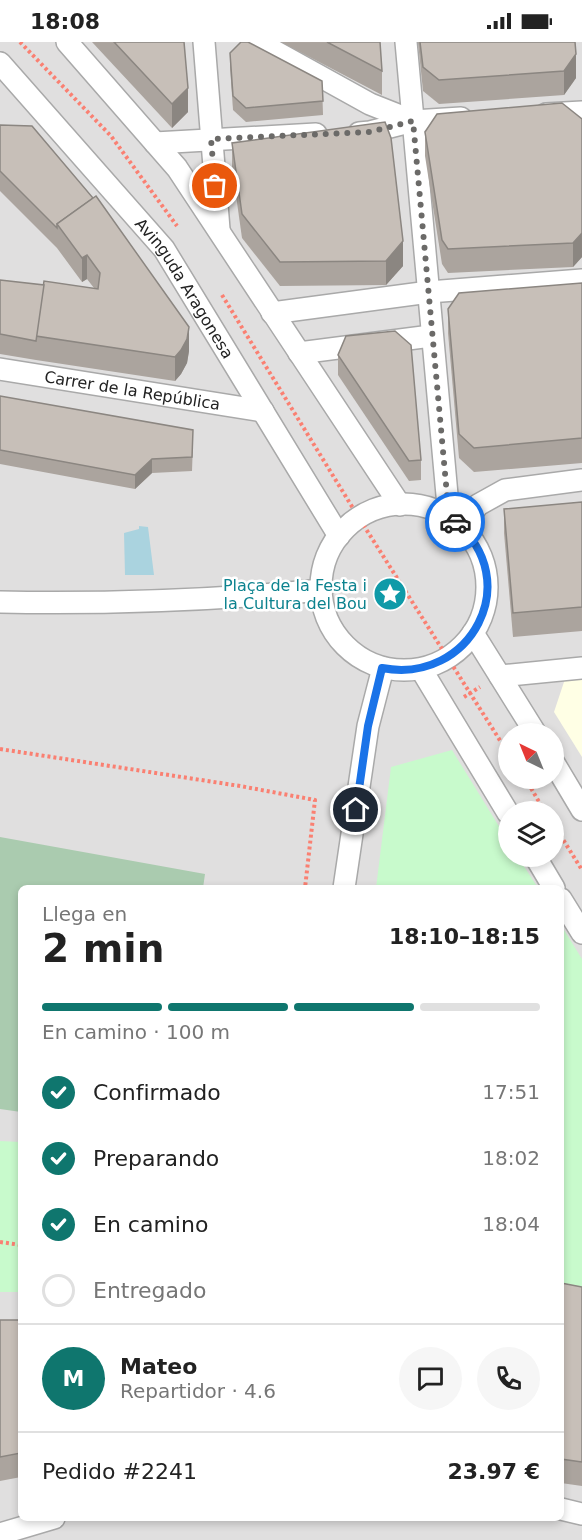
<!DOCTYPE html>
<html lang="es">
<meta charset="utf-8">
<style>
:root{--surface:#fff;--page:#f6f6f6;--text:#222;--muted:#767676;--line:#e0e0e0;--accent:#0f766e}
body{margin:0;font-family:"DejaVu Sans",sans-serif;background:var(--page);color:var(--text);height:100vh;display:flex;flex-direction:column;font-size:22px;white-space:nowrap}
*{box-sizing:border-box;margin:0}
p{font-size:20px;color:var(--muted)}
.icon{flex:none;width:33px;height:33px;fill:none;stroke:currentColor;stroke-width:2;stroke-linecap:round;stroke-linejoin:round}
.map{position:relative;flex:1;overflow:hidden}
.sheet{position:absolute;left:18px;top:843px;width:546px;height:636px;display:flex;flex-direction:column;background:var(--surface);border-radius:9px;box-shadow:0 3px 9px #0003}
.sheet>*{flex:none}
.needle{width:39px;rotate:317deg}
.fabs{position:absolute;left:498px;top:681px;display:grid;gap:12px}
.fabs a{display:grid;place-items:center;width:66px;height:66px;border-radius:50%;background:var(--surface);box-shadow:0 3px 9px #0003;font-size:30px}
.pin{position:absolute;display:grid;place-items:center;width:51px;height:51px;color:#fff;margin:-26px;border:3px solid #fff;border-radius:50%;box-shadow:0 2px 6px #0007}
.courier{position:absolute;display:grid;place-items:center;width:60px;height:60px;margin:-30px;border:4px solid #1a73e8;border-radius:50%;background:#fff;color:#222;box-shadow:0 2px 8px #0007}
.summary em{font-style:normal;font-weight:700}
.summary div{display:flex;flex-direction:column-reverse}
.summary{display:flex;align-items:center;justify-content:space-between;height:102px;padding:0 24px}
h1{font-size:39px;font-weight:700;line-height:45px}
.bar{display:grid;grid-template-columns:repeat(4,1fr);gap:9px 6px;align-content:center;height:72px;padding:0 24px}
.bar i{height:8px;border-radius:4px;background:var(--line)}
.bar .on{background:var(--accent)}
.bar p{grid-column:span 4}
.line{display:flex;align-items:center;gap:15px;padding:0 24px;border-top:2px solid var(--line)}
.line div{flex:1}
.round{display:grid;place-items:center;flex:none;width:63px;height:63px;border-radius:32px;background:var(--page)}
ol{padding:0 24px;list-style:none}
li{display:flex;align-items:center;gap:18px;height:66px}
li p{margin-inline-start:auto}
li .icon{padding:6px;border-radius:50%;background:var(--accent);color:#fff;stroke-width:4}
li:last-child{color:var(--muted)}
li i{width:33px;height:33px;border:3px solid var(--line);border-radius:50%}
.status{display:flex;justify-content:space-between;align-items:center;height:42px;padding:0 30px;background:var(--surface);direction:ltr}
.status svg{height:16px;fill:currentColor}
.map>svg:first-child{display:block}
.residential{fill:#e0dfdf;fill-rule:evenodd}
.education{fill:#ffffe5}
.cemetery{fill:#aacbaf}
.park{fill:#c8facc}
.water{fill:#aad3df}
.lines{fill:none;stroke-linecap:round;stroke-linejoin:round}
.street-casing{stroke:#a9a9a9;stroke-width:24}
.path{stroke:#fa8072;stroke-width:4;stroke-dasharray:3 3;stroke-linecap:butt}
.street{stroke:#fff;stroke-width:21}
.wall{fill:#aba49e}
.shaded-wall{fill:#8b8681}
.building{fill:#c7bfb8;stroke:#8b8681;stroke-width:1.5}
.done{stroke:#6b6a68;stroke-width:6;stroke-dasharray:0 10.8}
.route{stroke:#1a73e8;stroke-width:8}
.labels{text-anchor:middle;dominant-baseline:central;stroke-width:5;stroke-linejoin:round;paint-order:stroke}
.street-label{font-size:16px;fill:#222;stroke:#fff}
.culture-label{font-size:16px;fill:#0d838f;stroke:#fff;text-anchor:end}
</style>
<div class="status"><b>18:08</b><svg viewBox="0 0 49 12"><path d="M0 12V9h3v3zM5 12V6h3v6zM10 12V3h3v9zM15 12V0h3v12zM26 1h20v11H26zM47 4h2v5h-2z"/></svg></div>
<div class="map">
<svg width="582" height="1498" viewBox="0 0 582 1498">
<rect width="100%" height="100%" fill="#f2efe9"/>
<!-- residential -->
<path class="residential" d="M0 0H582V1498H0ZM508 692H554V736H508ZM508 770H554V814H508ZM21 846H561V1476H21Z"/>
<!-- education -->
<path class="education" d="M582 633V715L554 670 566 634Z"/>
<!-- cemetery -->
<path class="cemetery" d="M0 795 205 832 203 846H21V1070L0 1067Z"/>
<!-- park -->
<g class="park">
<path d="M452 708 508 799V814L518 815 538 846H376L391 725Z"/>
<path d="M561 883 582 917V1260L561 1256Z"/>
<path d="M0 1099 21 1100V1250H0Z"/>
</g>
<!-- water -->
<path class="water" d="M139 484 148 485 154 533H125L124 491 139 487Z"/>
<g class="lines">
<defs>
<g id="street">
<path d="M67 0 177 126 400 463"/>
<path d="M204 0 219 187"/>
<path d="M258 0 370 62 413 79"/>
<path d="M406 0 449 475"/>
<path id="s1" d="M0 21 164 207 339 494"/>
<path d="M546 72 582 70"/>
<path d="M359 91 370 90 413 79 461 76"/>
<path d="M155 101 316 92"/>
<path d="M272 271 429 250 582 238"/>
<path d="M299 311 431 294"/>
<path id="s2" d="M0 327 263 369"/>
<circle cx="404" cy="545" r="83"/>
<path d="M462 485 478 463 505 448 582 438"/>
<path d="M0 560C107 562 215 558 322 548"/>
<path d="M473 591 536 692"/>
<path d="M421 627 508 771"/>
<path d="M500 634 582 626"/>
<path d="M554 721 582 768"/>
<path d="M535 814 554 846"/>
<path d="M344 846 368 684 383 626"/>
<path d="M561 857 582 891"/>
<path d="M561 1467 582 1472"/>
<path d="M0 1492 54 1476"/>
</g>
</defs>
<!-- street casing -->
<use href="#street" class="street-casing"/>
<!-- path -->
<g class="path">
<path d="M20 0 111 94 177 184"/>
<path d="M222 253 359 476 508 711"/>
<path d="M464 655 480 645"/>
<path d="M0 707 240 744 315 758 305 846"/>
<path d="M525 736 545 770"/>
<path d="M554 783 582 828"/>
<path d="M0 1200 21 1203"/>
</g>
<!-- street -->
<use href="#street" class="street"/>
</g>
<!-- wall -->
<g class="wall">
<path d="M92 0H184L188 70 172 86Z"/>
<path d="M281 0H380L382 29V53Z"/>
<path d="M418 0H575L576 36 564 53 439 62 423 49Z"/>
<path d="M230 11 322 39 323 73 246 80 233 68 230 25Z"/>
<path d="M582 77V215L573 225 448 231 442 222 425 114V90Z"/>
<path d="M0 83 189 309 187 321 181 332 175 339 36 318 0 312V238L44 243 94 246 87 237 82 240 57 206 0 149Z"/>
<path d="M232 101 403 224 386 243 280 244 242 196 232 125Z"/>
<path d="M582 241V421L474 430 459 416 448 291V267Z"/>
<path d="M338 313 421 418V438L409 439 338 333Z"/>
<path d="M0 354 193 401 192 429 152 431 135 447 0 422Z"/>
<path d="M582 460V589L513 595 504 491V467Z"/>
<path d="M561 1241 582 1245V1444L561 1441Z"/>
<path d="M0 1278H21V1435L0 1439Z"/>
</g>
<!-- shaded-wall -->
<g class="shaded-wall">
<path d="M576 12V36L564 53V29Z"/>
<path d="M188 46V70L172 86V62Z"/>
<path d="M582 191V215L573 225V201Z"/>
<path d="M403 199V224L386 243V219Z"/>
<path d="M87 213V237L82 240V216Z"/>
<path d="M189 285V309L187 321 181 332 175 339V315Z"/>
<path d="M152 417V431L135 447V433Z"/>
</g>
<!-- building -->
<g class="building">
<path d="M114 0H184L188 46 172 62Z"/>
<path d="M241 0H248L322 39 323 59 246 66 233 54 230 11Z"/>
<path d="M327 0H380L382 29Z"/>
<path d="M420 0H575L576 12 564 29 439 38 423 25Z"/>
<path d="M562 61 582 77V191L573 201 448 207 442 198 425 90 437 72Z"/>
<path d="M385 80 391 96 403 199 386 219 280 220 242 172 232 101Z"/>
<path d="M0 83 32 84 93 156 57 182V186L0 129Z"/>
<path d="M96 154 189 285 187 297 181 308 175 315 36 294 44 239 98 247 100 231 87 213 82 216 57 182Z"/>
<path d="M0 238 44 243 36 299 0 292Z"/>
<path d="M582 241V396L474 406 459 392 448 267 459 251Z"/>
<path d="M395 289 411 303 421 418 409 419 338 313 346 294Z"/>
<path d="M0 354 193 388 192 415 152 417 135 433 0 408Z"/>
<path d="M582 460V565L513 571 504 467Z"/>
<path d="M561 1241 582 1245V1420L561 1417Z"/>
<path d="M0 1278H21V1411L0 1415Z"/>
</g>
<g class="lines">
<!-- done -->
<path class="done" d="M215 144 211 97 370 90 413 79 449 475 455 480"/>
<!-- route -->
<path class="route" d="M356 768 368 684 382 626C471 643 526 538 455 480"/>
</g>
<!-- icons -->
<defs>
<symbol id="sight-disc" viewBox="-11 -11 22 22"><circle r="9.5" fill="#0f9aa8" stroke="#fff"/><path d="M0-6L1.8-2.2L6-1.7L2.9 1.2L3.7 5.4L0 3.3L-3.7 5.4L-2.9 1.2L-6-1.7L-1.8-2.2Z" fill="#fff"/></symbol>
</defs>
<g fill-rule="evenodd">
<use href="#sight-disc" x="371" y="533" width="38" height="38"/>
</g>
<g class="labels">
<!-- street labels -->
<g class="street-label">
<text stroke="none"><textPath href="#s1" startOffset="292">Avinguda Aragonesa</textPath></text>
<text stroke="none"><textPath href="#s2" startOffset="134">Carrer de la República</textPath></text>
</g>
<!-- culture labels -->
<g class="culture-label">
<text x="367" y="543">Plaça de la Festa i<tspan x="367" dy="18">la Cultura del Bou</tspan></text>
</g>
</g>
</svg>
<div class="fabs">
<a><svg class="needle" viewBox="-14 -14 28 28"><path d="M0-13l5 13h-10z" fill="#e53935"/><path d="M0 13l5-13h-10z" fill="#767676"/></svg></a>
<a><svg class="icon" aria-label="layers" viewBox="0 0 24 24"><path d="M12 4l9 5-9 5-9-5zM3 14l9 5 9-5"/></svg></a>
</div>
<div class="pin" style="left:215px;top:144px;background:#ea580c"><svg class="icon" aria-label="bag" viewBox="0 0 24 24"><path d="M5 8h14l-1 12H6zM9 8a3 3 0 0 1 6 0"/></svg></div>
<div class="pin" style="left:356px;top:768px;background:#1f2937"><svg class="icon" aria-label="home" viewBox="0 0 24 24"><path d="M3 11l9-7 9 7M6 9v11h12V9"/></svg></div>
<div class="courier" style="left:455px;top:480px"><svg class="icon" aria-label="car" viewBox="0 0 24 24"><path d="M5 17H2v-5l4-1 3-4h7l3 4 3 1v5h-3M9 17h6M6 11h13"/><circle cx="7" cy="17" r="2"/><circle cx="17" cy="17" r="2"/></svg></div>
<section class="sheet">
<div class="summary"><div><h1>2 min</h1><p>Llega en</p></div><em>18:10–18:15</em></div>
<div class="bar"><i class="on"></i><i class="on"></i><i class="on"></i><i></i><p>En camino · 100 m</p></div>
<ol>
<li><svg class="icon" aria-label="check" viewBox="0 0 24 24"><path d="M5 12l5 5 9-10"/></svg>Confirmado<p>17:51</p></li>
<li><svg class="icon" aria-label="check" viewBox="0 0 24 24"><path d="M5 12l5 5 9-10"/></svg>Preparando<p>18:02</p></li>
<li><svg class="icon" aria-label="check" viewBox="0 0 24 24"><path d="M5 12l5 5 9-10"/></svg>En camino<p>18:04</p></li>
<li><i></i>Entregado</li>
</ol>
<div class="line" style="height:108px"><b class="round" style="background:var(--accent);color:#fff">M</b><div><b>Mateo</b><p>Repartidor · 4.6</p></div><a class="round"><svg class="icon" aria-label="chat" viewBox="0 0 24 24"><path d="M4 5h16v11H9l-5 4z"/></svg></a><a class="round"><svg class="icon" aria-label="phone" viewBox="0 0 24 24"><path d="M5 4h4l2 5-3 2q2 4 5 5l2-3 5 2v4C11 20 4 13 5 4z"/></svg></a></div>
<div class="line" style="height:78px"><div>Pedido #2241</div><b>23.97 €</b></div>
</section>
</div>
